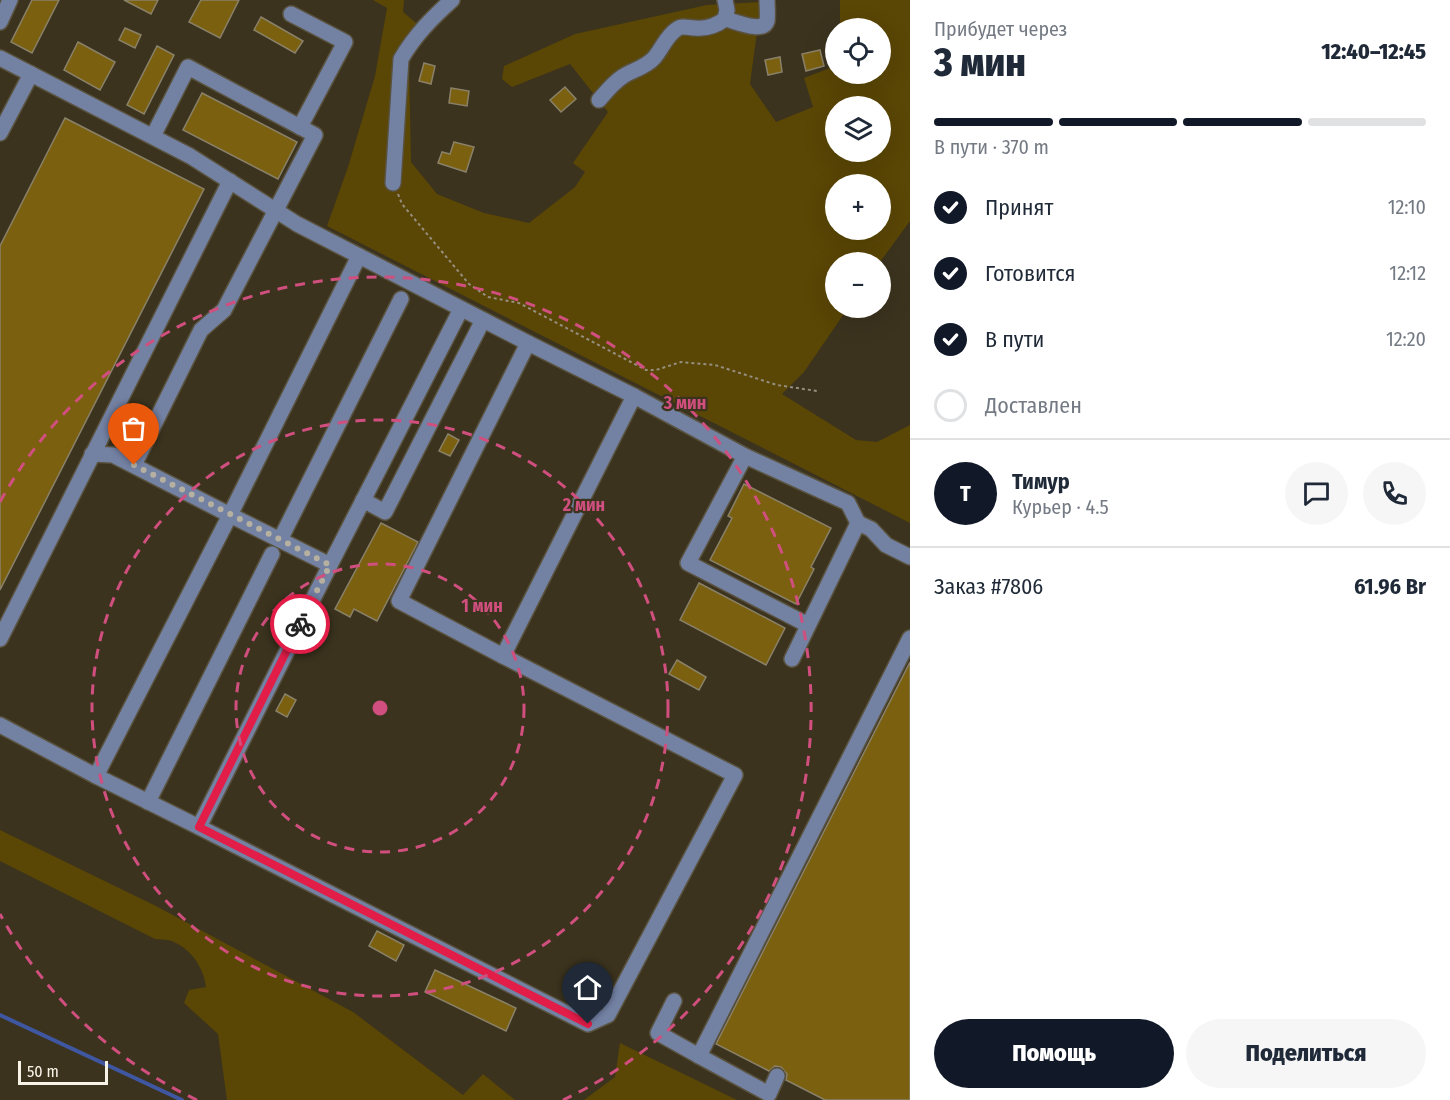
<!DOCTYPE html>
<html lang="ru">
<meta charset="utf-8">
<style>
:root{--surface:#fff;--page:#f6f6f7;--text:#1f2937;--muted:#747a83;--line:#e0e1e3;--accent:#111827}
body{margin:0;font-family:"Fira Sans Condensed",sans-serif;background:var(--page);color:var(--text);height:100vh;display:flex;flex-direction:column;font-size:22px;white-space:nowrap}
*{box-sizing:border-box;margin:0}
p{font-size:20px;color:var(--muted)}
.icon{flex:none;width:33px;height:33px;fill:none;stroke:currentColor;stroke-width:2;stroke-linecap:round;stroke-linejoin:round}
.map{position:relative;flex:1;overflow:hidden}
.details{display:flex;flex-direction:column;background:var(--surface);width:540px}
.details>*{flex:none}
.controls{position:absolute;left:825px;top:18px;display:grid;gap:12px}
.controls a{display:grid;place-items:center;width:66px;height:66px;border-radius:50%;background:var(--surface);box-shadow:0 6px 24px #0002;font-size:30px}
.scale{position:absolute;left:18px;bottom:15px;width:90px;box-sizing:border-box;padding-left:6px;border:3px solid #f8f3e7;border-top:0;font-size:16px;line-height:21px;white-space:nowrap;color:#f8f3e7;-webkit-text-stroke:4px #3b331e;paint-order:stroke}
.pin{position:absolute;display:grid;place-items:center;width:51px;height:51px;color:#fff;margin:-62px -26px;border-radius:50% 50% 50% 0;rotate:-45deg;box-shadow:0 0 6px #0007}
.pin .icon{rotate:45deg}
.courier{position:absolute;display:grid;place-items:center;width:60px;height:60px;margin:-30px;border:4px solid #e11d48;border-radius:50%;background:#fff;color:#222;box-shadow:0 2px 8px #0007}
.summary em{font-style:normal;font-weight:800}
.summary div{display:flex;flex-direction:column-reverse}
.summary{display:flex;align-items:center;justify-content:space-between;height:102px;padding:0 24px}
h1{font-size:39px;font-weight:800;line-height:45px}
.bar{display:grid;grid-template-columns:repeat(4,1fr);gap:9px 6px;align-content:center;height:72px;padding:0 24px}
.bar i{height:8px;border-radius:4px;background:var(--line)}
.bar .current{background:var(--accent)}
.bar p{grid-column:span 4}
.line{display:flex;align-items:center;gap:15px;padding:0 24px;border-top:2px solid var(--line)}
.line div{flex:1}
.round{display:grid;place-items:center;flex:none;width:63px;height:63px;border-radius:32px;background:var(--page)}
ol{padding:0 24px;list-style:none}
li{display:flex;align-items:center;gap:18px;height:66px}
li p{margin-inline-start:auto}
li .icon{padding:6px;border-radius:50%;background:var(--accent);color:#fff;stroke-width:4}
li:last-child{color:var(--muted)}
li i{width:33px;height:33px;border:3px solid var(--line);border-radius:50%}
.primary-button{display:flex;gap:12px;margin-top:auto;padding:12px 24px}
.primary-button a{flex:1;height:69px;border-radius:36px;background:var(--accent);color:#fff;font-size:24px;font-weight:800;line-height:69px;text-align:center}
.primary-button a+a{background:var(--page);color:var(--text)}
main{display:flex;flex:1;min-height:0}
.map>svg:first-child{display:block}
.green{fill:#5a4605;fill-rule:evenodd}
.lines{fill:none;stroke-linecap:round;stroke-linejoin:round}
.stream{stroke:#3f56a0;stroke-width:4}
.building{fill:#7a600f;stroke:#8a8169;stroke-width:1.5}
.minor-casing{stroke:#59523e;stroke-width:18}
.path{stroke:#968f7f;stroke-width:2;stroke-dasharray:3 3;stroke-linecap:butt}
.minor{stroke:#7381a3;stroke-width:15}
.done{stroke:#b6b0a1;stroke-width:6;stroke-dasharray:0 10.8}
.route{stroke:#e11d48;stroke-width:8}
.ring{fill:none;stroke:#d04f7e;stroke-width:3;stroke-dasharray:10 8}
.centre{fill:#d04f7e;stroke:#3b331e;stroke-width:3}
.ring-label{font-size:18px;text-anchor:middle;font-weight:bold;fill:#d04f7e;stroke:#3b331e;stroke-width:4.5;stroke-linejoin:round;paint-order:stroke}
</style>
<main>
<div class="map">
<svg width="910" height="1100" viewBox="0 0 910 1100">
<rect width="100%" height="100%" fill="#3b331e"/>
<!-- green -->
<g class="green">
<path d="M373 0H404L403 12 427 32 409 62 411 162 437 194 484 213 529 223 575 187 585 172 573 163 608 112 570 64 512 87 502 79 504 66 575 34 707 5 761 2 750 84 776 122 813 107 804 78 835 66 836 74H880V28H840V0H910V221L880 262H836V308H848L804 372 782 394 856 440 877 442 910 425V523L327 226 348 167 375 76 387 8ZM836 106H880V152H836ZM836 184H880V230H836Z"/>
<path d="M0 830 156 906 353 1012 463 1095 483 1074 515 1100H227L218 1034 184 1003 189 990 206 987C204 969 192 950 174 942 169 939 161 940 155 939L0 861Z"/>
<path d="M620 1043 737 1100H584L615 1077Z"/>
</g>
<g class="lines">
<!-- stream -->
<path class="stream" d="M0 1015 182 1100"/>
</g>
<!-- building -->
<g class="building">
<path d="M32 0H59L32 53 11 42Z"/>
<path d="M124 0H158L151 14Z"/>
<path d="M201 0H239L220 38 189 22Z"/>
<path d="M261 17 303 41 295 53 254 30Z"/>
<path d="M125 28 141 35 135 48 119 40Z"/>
<path d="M78 42 115 62 100 90 64 70Z"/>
<path d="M157 46 174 55 144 114 127 105Z"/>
<path d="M820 50 824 66 806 71 802 54Z"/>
<path d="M780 57 782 72 768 75 765 60Z"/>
<path d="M424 63 435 66 431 84 419 81Z"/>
<path d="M565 87 576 99 561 112 550 100Z"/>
<path d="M451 88 469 91 467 106 449 103Z"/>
<path d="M202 93 297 142 278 179 183 130Z"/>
<path d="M65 118 204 189 0 590V246Z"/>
<path d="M454 142 474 147 466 172 438 163 442 152 450 154Z"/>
<path d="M448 434 459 440 450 456 439 451Z"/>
<path d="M744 484 831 528 811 567 814 569 796 604 710 560 732 518 728 516Z"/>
<path d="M381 523 418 542 377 621 354 609 350 617 335 609Z"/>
<path d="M699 583 785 628 766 665 680 620Z"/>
<path d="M677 660 706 677 699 690 669 674Z"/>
<path d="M910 662V1100H825L786 1080 787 1074 781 1067 775 1066 769 1071 716 1044Z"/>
<path d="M285 694 296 700 287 717 276 711Z"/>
<path d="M377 931 404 945 396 961 369 946Z"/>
<path d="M435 970 516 1008 506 1031 425 992Z"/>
</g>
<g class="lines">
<defs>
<g id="minor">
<path d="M291 14 345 42 300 127"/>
<path d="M725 19C735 21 763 34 767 21 768 15 767 6 767 0"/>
<path d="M0 22 10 0"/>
<path d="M0 58 190 156 297 224 528 343 634 396 745 456"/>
<path d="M599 100C606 92 613 83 622 77 632 70 645 68 654 58 662 49 666 36 677 29 682 25 689 28 695 28 706 29 716 26 725 19L727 10 725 0"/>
<path d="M0 133 31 74"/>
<path d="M393 183 401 59C415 35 432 18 452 0"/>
<path d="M528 343 399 601 503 656 634 396"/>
<path d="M134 465 201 330 224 310 315 135 188 67 153 136"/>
<path d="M363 500 385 512 483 320"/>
<path d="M280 540 401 299"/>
<path d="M330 565 461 309"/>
<path d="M808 625 688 563 745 456 848 503 858 523"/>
<path d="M0 639 230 181"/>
<path d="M792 659 858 523 871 529 886 545 910 557"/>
<path d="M0 725 96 776 230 515 113 455 92 454"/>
<path d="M96 776 199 827 330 565 230 515 359 256"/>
<path d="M148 802 272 554"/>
<path d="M199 827 588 1024 608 1015 735 775 503 656"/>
<path d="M674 1001 658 1033 699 1056 910 638"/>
<path d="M699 1056 769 1094 777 1076"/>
</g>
</defs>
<!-- minor casing -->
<use href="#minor" class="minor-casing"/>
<!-- path -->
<path class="path" d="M398 194 402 204 469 284 488 297 519 303 646 370H656L681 362 715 365 777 385 817 391"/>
<!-- minor -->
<use href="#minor" class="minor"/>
</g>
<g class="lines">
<!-- done -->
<path class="done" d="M134 465 330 565 300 624"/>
<!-- route -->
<path class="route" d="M300 624 199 827 588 1024"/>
</g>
<!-- distance rings -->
<g class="ring">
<circle cx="380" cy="708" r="144"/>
<circle cx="380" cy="708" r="288"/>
<path d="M197 1100A432 432 0 0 1 0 914M0 502A432 432 0 1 1 563 1100"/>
</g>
<circle cx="380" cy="708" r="9" class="centre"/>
<g class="ring-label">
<text x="685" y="409">3 мин</text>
<text x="584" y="511">2 мин</text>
<text x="482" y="612">1 мин</text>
</g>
</svg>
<div class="controls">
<a><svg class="icon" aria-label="locate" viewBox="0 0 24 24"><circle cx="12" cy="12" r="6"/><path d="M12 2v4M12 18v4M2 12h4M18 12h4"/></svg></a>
<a><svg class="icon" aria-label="layers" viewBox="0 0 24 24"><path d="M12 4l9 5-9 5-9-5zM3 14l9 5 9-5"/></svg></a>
<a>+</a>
<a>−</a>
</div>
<div class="scale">50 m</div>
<div class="pin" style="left:134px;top:465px;background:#ea580c"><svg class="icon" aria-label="bag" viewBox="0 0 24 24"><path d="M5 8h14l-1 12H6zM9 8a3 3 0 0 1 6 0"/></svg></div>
<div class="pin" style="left:588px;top:1024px;background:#1f2937"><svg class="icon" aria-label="home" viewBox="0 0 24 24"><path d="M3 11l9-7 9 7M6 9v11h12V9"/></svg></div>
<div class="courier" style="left:300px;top:624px"><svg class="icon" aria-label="bike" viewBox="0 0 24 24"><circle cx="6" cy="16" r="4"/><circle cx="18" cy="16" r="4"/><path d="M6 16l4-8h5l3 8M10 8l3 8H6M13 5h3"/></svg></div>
</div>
<section class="details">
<div class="summary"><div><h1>3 мин</h1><p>Прибудет через</p></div><em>12:40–12:45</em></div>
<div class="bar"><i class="current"></i><i class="current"></i><i class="current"></i><i></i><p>В пути · 370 m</p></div>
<ol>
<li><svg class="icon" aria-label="check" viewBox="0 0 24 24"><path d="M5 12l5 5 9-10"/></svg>Принят<p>12:10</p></li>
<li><svg class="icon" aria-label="check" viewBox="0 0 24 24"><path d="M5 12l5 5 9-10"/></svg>Готовится<p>12:12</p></li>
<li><svg class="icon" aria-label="check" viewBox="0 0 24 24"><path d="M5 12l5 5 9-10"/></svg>В пути<p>12:20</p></li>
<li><i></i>Доставлен</li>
</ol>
<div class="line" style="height:108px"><b class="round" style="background:var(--accent);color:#fff">Т</b><div><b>Тимур</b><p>Курьер · 4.5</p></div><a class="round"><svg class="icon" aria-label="chat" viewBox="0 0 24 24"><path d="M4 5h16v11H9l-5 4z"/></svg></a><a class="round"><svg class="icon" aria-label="phone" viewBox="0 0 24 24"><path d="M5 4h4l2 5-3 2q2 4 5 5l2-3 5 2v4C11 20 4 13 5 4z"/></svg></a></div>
<div class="line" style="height:78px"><div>Заказ #7806</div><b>61.96 Br</b></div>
<div class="primary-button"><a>Помощь</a><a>Поделиться</a></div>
</section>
</main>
